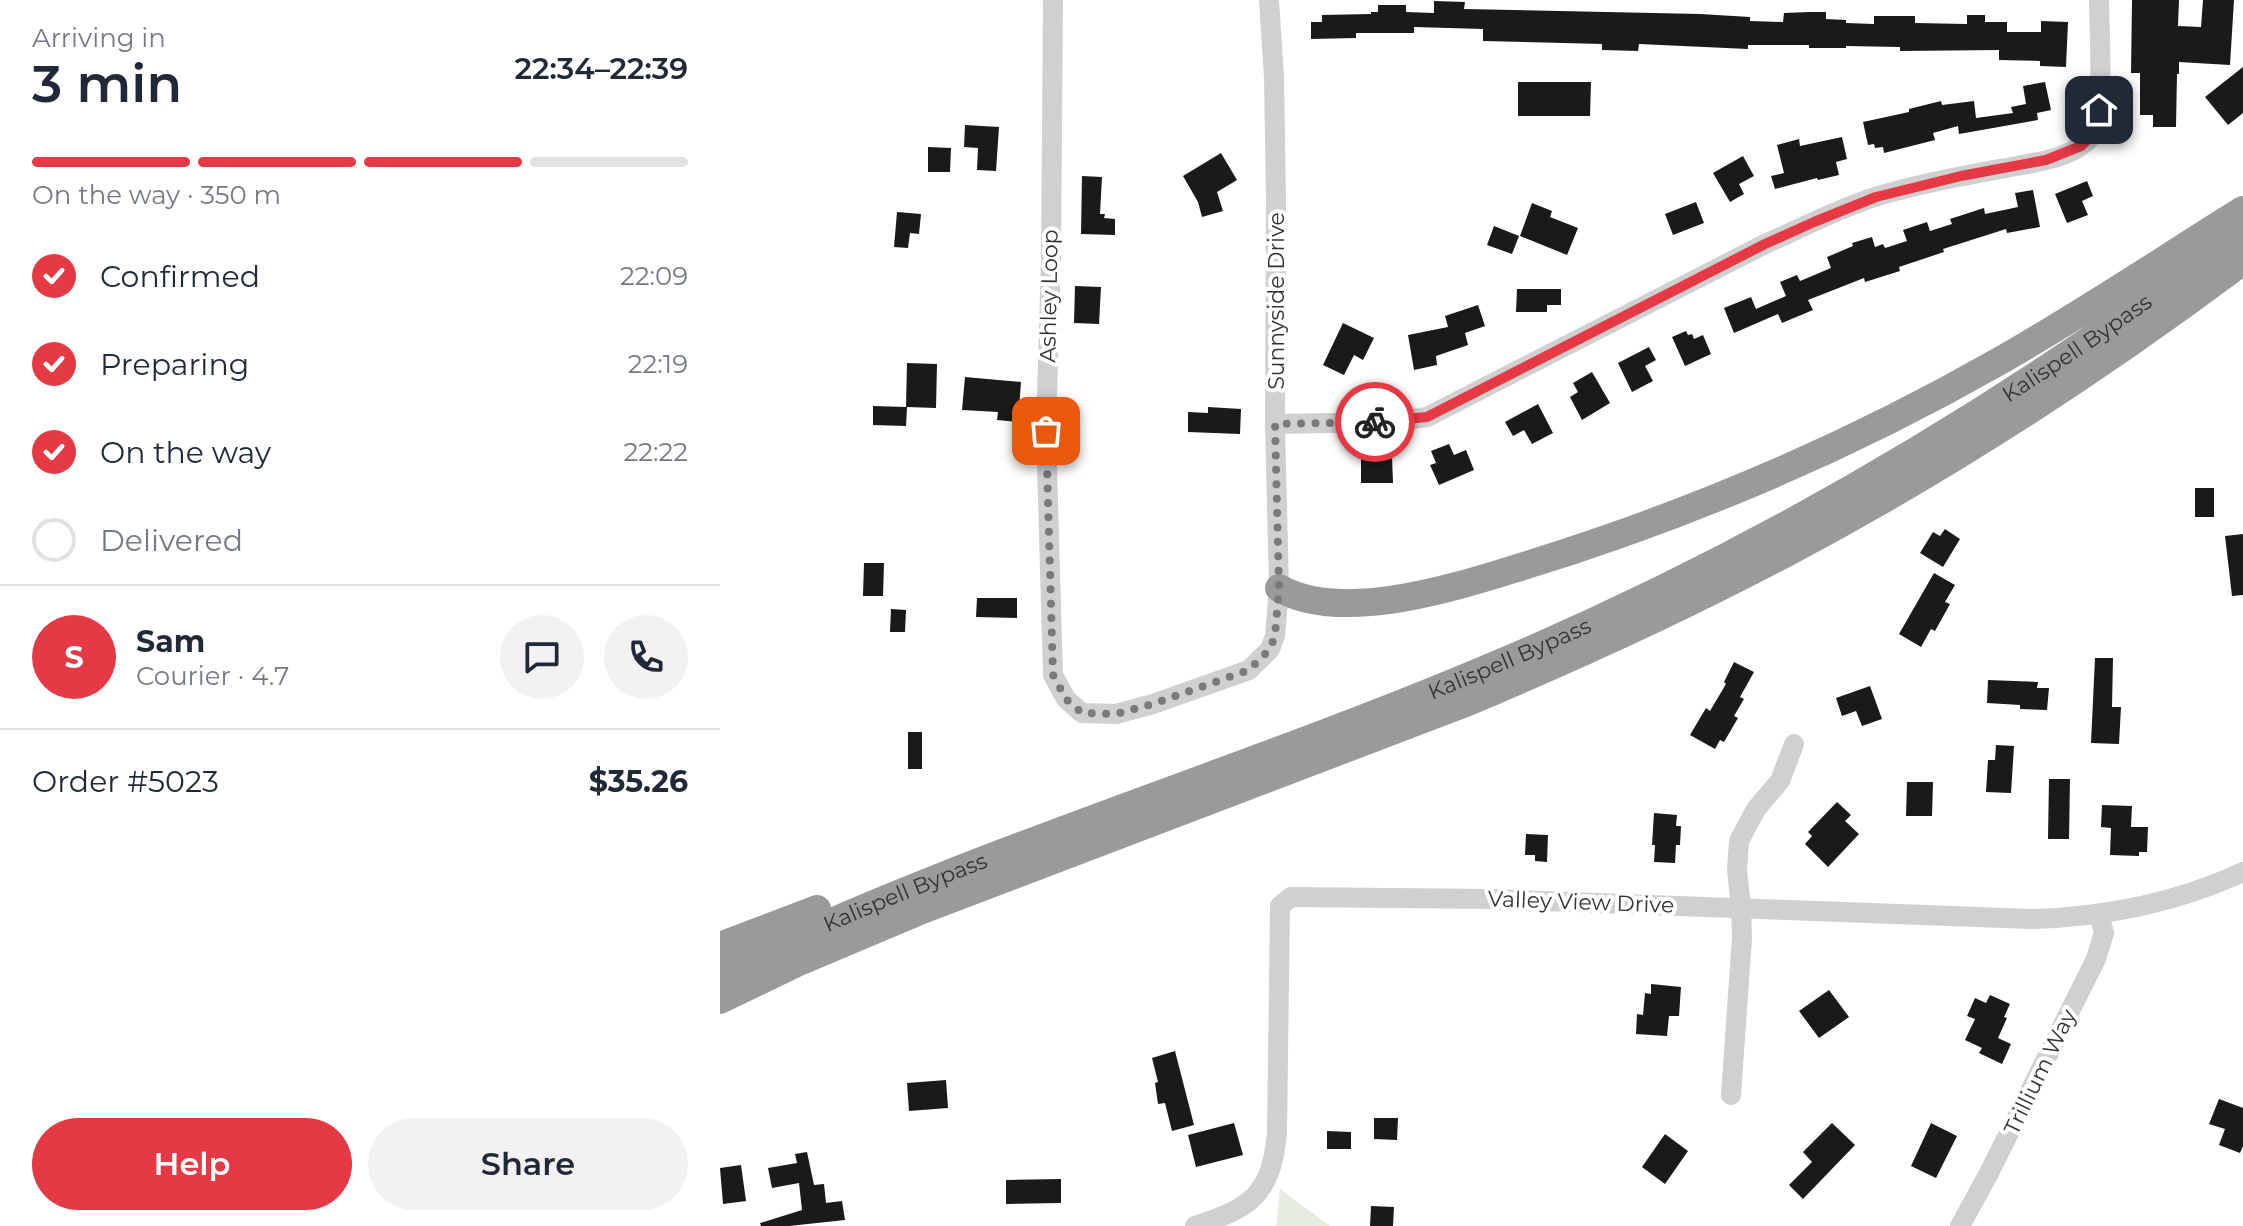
<!DOCTYPE html>
<meta charset="utf-8">
<style>
:root{--surface:#fff;--page:#f2f2f3;--text:#1f2937;--muted:#747a83;--line:#e0e1e3;--accent:#e63946}
body{margin:0;font-family:Montserrat,sans-serif;background:var(--page);color:var(--text);height:100vh;display:flex;flex-direction:column;font-size:30px;white-space:nowrap}
*{box-sizing:border-box;margin:0}
p{font-size:26px;color:var(--muted)}
.icon{flex:none;width:44px;height:44px;fill:none;stroke:currentColor;stroke-width:2;stroke-linecap:round;stroke-linejoin:round}
.map{position:relative;flex:1;overflow:hidden}
.details{display:flex;flex-direction:column;background:var(--surface);width:720px}
.details>*{flex:none}
.pin{position:absolute;display:grid;place-items:center;width:68px;height:68px;color:#fff;margin:-34px;border-radius:16px;box-shadow:0 4px 12px #0006}
.courier{position:absolute;display:grid;place-items:center;width:80px;height:80px;margin:-40px;border:6px solid #e63946;border-radius:50%;background:#fff;color:#222;box-shadow:0 2px 10px #0007}
.headline em{font-style:normal;font-weight:600}
.headline div{display:flex;flex-direction:column-reverse}
.headline{display:flex;align-items:center;justify-content:space-between;height:136px;padding:0 32px}
h1{font-size:52px;font-weight:600;line-height:60px}
.bar{display:grid;grid-template-columns:repeat(4,1fr);gap:12px 8px;align-content:center;height:96px;padding:0 32px}
.bar i{height:10px;border-radius:6px;background:var(--line)}
.bar .on{background:var(--accent)}
.bar p{grid-column:span 4}
.line{display:flex;align-items:center;gap:20px;padding:0 32px;border-top:2px solid var(--line)}
.line div{flex:1}
.round{display:grid;place-items:center;flex:none;width:84px;height:84px;border-radius:42px;background:var(--page)}
ol{padding:0 32px;list-style:none}
li{display:flex;align-items:center;gap:24px;height:88px}
li p{margin-inline-start:auto}
li .icon{padding:8px;border-radius:50%;background:var(--accent);color:#fff;stroke-width:4}
li:last-child{color:var(--muted)}
li i{width:44px;height:44px;border:4px solid var(--line);border-radius:50%}
.action{display:flex;gap:16px;margin-top:auto;padding:16px 32px}
.action a{flex:1;height:92px;border-radius:48px;background:var(--accent);color:#fff;font-size:32px;font-weight:600;line-height:92px;text-align:center}
.action a+a{background:var(--page);color:var(--text)}
main{display:flex;flex:1;min-height:0}
.map>svg:first-child{display:block}
.green{fill:#e6ecdf}
.building{fill:#1a1a1a}
.lines{fill:none;stroke-linecap:round;stroke-linejoin:round}
.minor{stroke:#d0d0d0;stroke-width:20}
.highway{stroke:#9a9a9a;stroke-width:28}
.done{stroke:#7a7a7a;stroke-width:8;stroke-dasharray:0 14.4}
.route{stroke:#e63946;stroke-width:10}
.labels{text-anchor:middle;dominant-baseline:central;stroke-width:8;stroke-linejoin:round;paint-order:stroke}
.street-label{font-size:22px;fill:#333;stroke:#fff}
</style>
<main>
<section class="details">
<div class="headline"><div><h1>3 min</h1><p>Arriving in</p></div><em>22:34–22:39</em></div>
<div class="bar"><i class="on"></i><i class="on"></i><i class="on"></i><i></i><p>On the way · 350 m</p></div>
<ol>
<li><svg class="icon" aria-label="check" viewBox="0 0 24 24"><path d="M5 12l5 5 9-10"/></svg>Confirmed<p>22:09</p></li>
<li><svg class="icon" aria-label="check" viewBox="0 0 24 24"><path d="M5 12l5 5 9-10"/></svg>Preparing<p>22:19</p></li>
<li><svg class="icon" aria-label="check" viewBox="0 0 24 24"><path d="M5 12l5 5 9-10"/></svg>On the way<p>22:22</p></li>
<li><i></i>Delivered</li>
</ol>
<div class="line" style="height:144px"><b class="round" style="background:var(--accent);color:#fff">S</b><div><b>Sam</b><p>Courier · 4.7</p></div><a class="round"><svg class="icon" aria-label="chat" viewBox="0 0 24 24"><path d="M4 5h16v11H9l-5 4z"/></svg></a><a class="round"><svg class="icon" aria-label="phone" viewBox="0 0 24 24"><path d="M5 4h4l2 5-3 2q2 4 5 5l2-3 5 2v4C11 20 4 13 5 4z"/></svg></a></div>
<div class="line" style="height:104px"><div>Order #5023</div><b>$35.26</b></div>
<div class="action"><a>Help</a><a>Share</a></div>
</section>
<div class="map">
<svg width="1523" height="1226" viewBox="0 0 1523 1226">
<rect width="100%" height="100%" fill="#fff"/>
<!-- green -->
<path class="green" d="M560 1189 610 1226H556Z"/>
<!-- building -->
<g class="building">
<path d="M1412 0H1459L1458 26 1481 27 1483 0H1514L1510 65 1459 62V74H1457L1456 127H1433V115H1420V73H1411Z"/>
<path d="M714 1 745 2 744 9 980 14 1030 17V21L1063 22 1064 13 1090 12H1106V19L1126 20V23L1154 24V16H1195V23L1247 24V15H1265V22H1287V32H1321V21L1348 22 1346 67 1320 66V61L1279 60V50L1180 51V47L1126 46V48H1089V45H1028V49L919 44 918 51 882 50V44L763 41V29L694 27V33H636V38L591 39V22H602V15L651 14V12H658V5H686V12L714 13Z"/>
<path d="M1523 67V113L1508 125 1485 97Z"/>
<path d="M798 82H871L870 116H798Z"/>
<path d="M1325 82 1331 110 1317 113 1318 120 1239 134 1238 126 1213 133 1215 140 1164 153 1163 147 1155 148 1154 144 1148 145 1143 122 1189 112V109L1221 101 1222 105 1254 101 1256 118 1293 113 1291 107 1306 104 1303 86Z"/>
<path d="M245 125 279 127 276 171 257 170 258 148 244 147Z"/>
<path d="M1122 137 1127 159 1116 162 1119 175 1098 180 1097 178 1055 189 1051 176 1064 173 1057 145 1079 139 1080 146Z"/>
<path d="M208 147 231 148 230 172H208Z"/>
<path d="M501 153 517 180 497 192 503 211 482 217 478 202 463 176Z"/>
<path d="M1023 156 1034 176 1019 184 1024 194 1010 202 993 173Z"/>
<path d="M362 176 382 177 380 214H385L384 218 395 219V235L361 234Z"/>
<path d="M1367 181 1373 196 1362 201 1368 215 1347 223 1335 194Z"/>
<path d="M1313 190 1320 227 1287 233 1286 229 1223 249 1224 252 1179 267 1180 271 1145 282 1144 278 1088 300 1093 310 1062 323 1058 314 1014 333 1004 308 1031 297 1036 309 1066 296 1060 282 1077 275 1080 281 1111 268 1107 257 1133 246 1132 243 1152 237 1155 247 1163 244 1165 248 1187 241 1183 230 1207 222 1210 231 1232 224 1230 219 1264 208 1265 214 1298 207 1295 193Z"/>
<path d="M976 202 984 223 953 235 945 214Z"/>
<path d="M812 203 832 211 830 217 858 228 847 255 800 236Z"/>
<path d="M177 212 201 214 199 234 190 233 188 248 174 247Z"/>
<path d="M774 226 799 236 792 254 767 245Z"/>
<path d="M355 286 381 287 379 324 354 323Z"/>
<path d="M797 289H841V305H827V312H796Z"/>
<path d="M758 305 765 326 745 333 748 345 716 356 717 365 694 370 688 335 728 327 725 316Z"/>
<path d="M623 323 654 338 643 360 634 355 624 375 603 365Z"/>
<path d="M966 331 968 335 972 334 974 339 983 335 991 354 965 366 952 337Z"/>
<path d="M929 347 936 360 925 366 933 381 912 392 898 363Z"/>
<path d="M187 363 217 364 216 408 187 407 186 426 153 425V406L186 407Z"/>
<path d="M872 372 890 403 862 420 850 397 858 392 853 383Z"/>
<path d="M245 377 301 382 298 422 277 420 278 412 242 410Z"/>
<path d="M818 404 833 433 812 444 804 430 793 436 785 422Z"/>
<path d="M488 407 521 409 520 434 468 432V412L488 413Z"/>
<path d="M729 444 734 455 746 450 754 470 719 485 710 465 716 463 711 451Z"/>
<path d="M672 456 673 483H641V457Z"/>
<rect x="1475" y="488" width="19" height="29"/>
<path d="M1225 529 1240 539 1223 567 1200 553 1213 532 1220 536Z"/>
<path d="M1523 534V595L1512 596 1505 536Z"/>
<path d="M144 563H164L163 596H143Z"/>
<path d="M1214 573 1235 585 1225 602 1230 604 1215 631 1211 629 1201 647 1179 634Z"/>
<path d="M257 598H297V618L256 617Z"/>
<path d="M171 609 186 610 185 632H170Z"/>
<path d="M1375 658H1393L1392 707H1401L1399 744 1371 743Z"/>
<path d="M1014 662 1034 672 1020 697 1024 699 1014 716 1018 718 1004 742 1000 740 995 749 970 735 986 708 990 711 1006 684 1004 682Z"/>
<path d="M1268 680 1318 682 1317 688H1329L1327 710 1300 709V705L1267 703Z"/>
<path d="M1150 686 1162 719 1142 726 1136 711 1122 716 1116 698Z"/>
<rect x="188" y="732" width="14" height="37"/>
<path d="M1276 745 1294 746 1291 793 1266 792 1268 760H1275Z"/>
<path d="M1329 779H1350L1349 839H1328Z"/>
<path d="M1187 782H1213L1212 816H1186Z"/>
<path d="M1117 802 1131 815 1125 821 1139 834 1108 867 1085 844 1092 836 1088 832Z"/>
<path d="M1382 805 1412 806 1411 827H1428L1427 852H1419V856L1390 855 1391 828 1381 827Z"/>
<path d="M934 813 957 815 956 826H961L960 845H956L955 863 934 862 935 845H932Z"/>
<path d="M806 834 828 835 827 862 815 861V855H805Z"/>
<path d="M931 984 961 987 959 1016H949L947 1036 916 1034 917 1014 923 1015 925 993 931 994Z"/>
<path d="M1109 990 1129 1017 1099 1038 1079 1011Z"/>
<path d="M1270 995 1290 1004 1284 1017 1287 1018 1278 1038 1291 1044 1282 1064 1259 1053 1262 1048 1245 1040 1255 1019 1247 1016 1255 998 1266 1003Z"/>
<path d="M455 1051 474 1125 452 1131 445 1103 438 1104 435 1083 438 1082 432 1058Z"/>
<path d="M226 1080 228 1108 189 1111 187 1083Z"/>
<path d="M1499 1099 1523 1108V1146L1520 1153 1499 1145 1505 1129 1489 1124Z"/>
<path d="M654 1118H678L677 1140 654 1139Z"/>
<path d="M514 1123 523 1155 476 1167 468 1135Z"/>
<path d="M1112 1123 1135 1145 1083 1199 1069 1185 1092 1162 1083 1152Z"/>
<path d="M1211 1123 1237 1136 1216 1178 1191 1166Z"/>
<path d="M607 1131 631 1132V1149H607Z"/>
<path d="M945 1134 968 1151 945 1184 922 1167Z"/>
<path d="M87 1152 94 1185 104 1184 106 1203 122 1201 125 1220 69 1226H41L40 1223 82 1210 79 1183 52 1188 48 1168 77 1163 75 1154Z"/>
<path d="M21 1165 26 1201 3 1204 0 1168Z"/>
<path d="M341 1179V1203L286 1204V1180Z"/>
<path d="M651 1206 674 1207 673 1226H650Z"/>
</g>
<g class="lines">
<!-- minor -->
<g class="minor">
<path d="M333 0 331 259 326 431 333 675 346 699 362 713 396 714 433 704 529 670 550 649 555 636 559 588 555 424 556 201 554 77 549 0"/>
<path d="M555 424 673 422 707 417 1045 244C1082 228 1119 208 1158 196 1205 182 1254 174 1302 165 1325 161 1359 155 1373 134 1385 116 1379 26 1379 0"/>
<path d="M1011 1095 1022 938 1021 908 1017 870 1019 841 1036 809 1060 781 1074 744"/>
<path d="M475 1226C531 1208 551 1195 557 1133L560 906 571 897 771 899 1311 919C1385 917 1456 903 1523 872"/>
<path d="M1240 1226 1269 1173 1376 959 1384 933 1379 914"/>
</g>
<!-- highway -->
<g class="highway">
<path d="M559 588C620 623 730 589 794 569 962 518 1123 450 1276 363 1361 315 1441 261 1523 210"/>
<path d="M0 946 97 909"/>
<path id="s1" d="M0 973C249 852 516 775 771 667 1040 554 1291 405 1523 230"/>
<path d="M0 1000 81 961 197 912 743 704C853 658 962 608 1068 552 1227 468 1379 369 1523 261"/>
</g>
</g>
<g class="lines">
<!-- done -->
<path class="done" d="M326 431 333 675 346 699 362 713 396 714 433 704 529 670 550 649 555 636 559 588 555 424 655 422"/>
<!-- route -->
<path class="route" d="M655 422 707 417 1045 244 1094 222 1156 197 1241 176 1326 160 1361 146 1375 132 1379 110"/>
</g>
<g class="labels">
<!-- street labels -->
<g class="street-label">
<text transform="translate(329 296) rotate(-89)">Ashley Loop</text>
<text transform="translate(556 301) rotate(-90)">Sunnyside Drive</text>
<text stroke="none"><textPath href="#s1" startOffset="1498">Kalispell Bypass</textPath></text>
<text stroke="none"><textPath href="#s1" startOffset="850">Kalispell Bypass</textPath></text>
<text stroke="none"><textPath href="#s1" startOffset="202">Kalispell Bypass</textPath></text>
<text transform="translate(861 902) rotate(2)">Valley View Drive</text>
<text transform="translate(1320 1072) rotate(-64)">Trillium Way</text>
</g>
</g>
</svg>
<div class="pin" style="left:326px;top:431px;background:#ea580c"><svg class="icon" aria-label="bag" viewBox="0 0 24 24"><path d="M5 8h14l-1 12H6zM9 8a3 3 0 0 1 6 0"/></svg></div>
<div class="pin" style="left:1379px;top:110px;background:#1f2937"><svg class="icon" aria-label="home" viewBox="0 0 24 24"><path d="M3 11l9-7 9 7M6 9v11h12V9"/></svg></div>
<div class="courier" style="left:655px;top:422px"><svg class="icon" aria-label="bike" viewBox="0 0 24 24"><circle cx="6" cy="16" r="4"/><circle cx="18" cy="16" r="4"/><path d="M6 16l4-8h5l3 8M10 8l3 8H6M13 5h3"/></svg></div>
</div>
</main>
